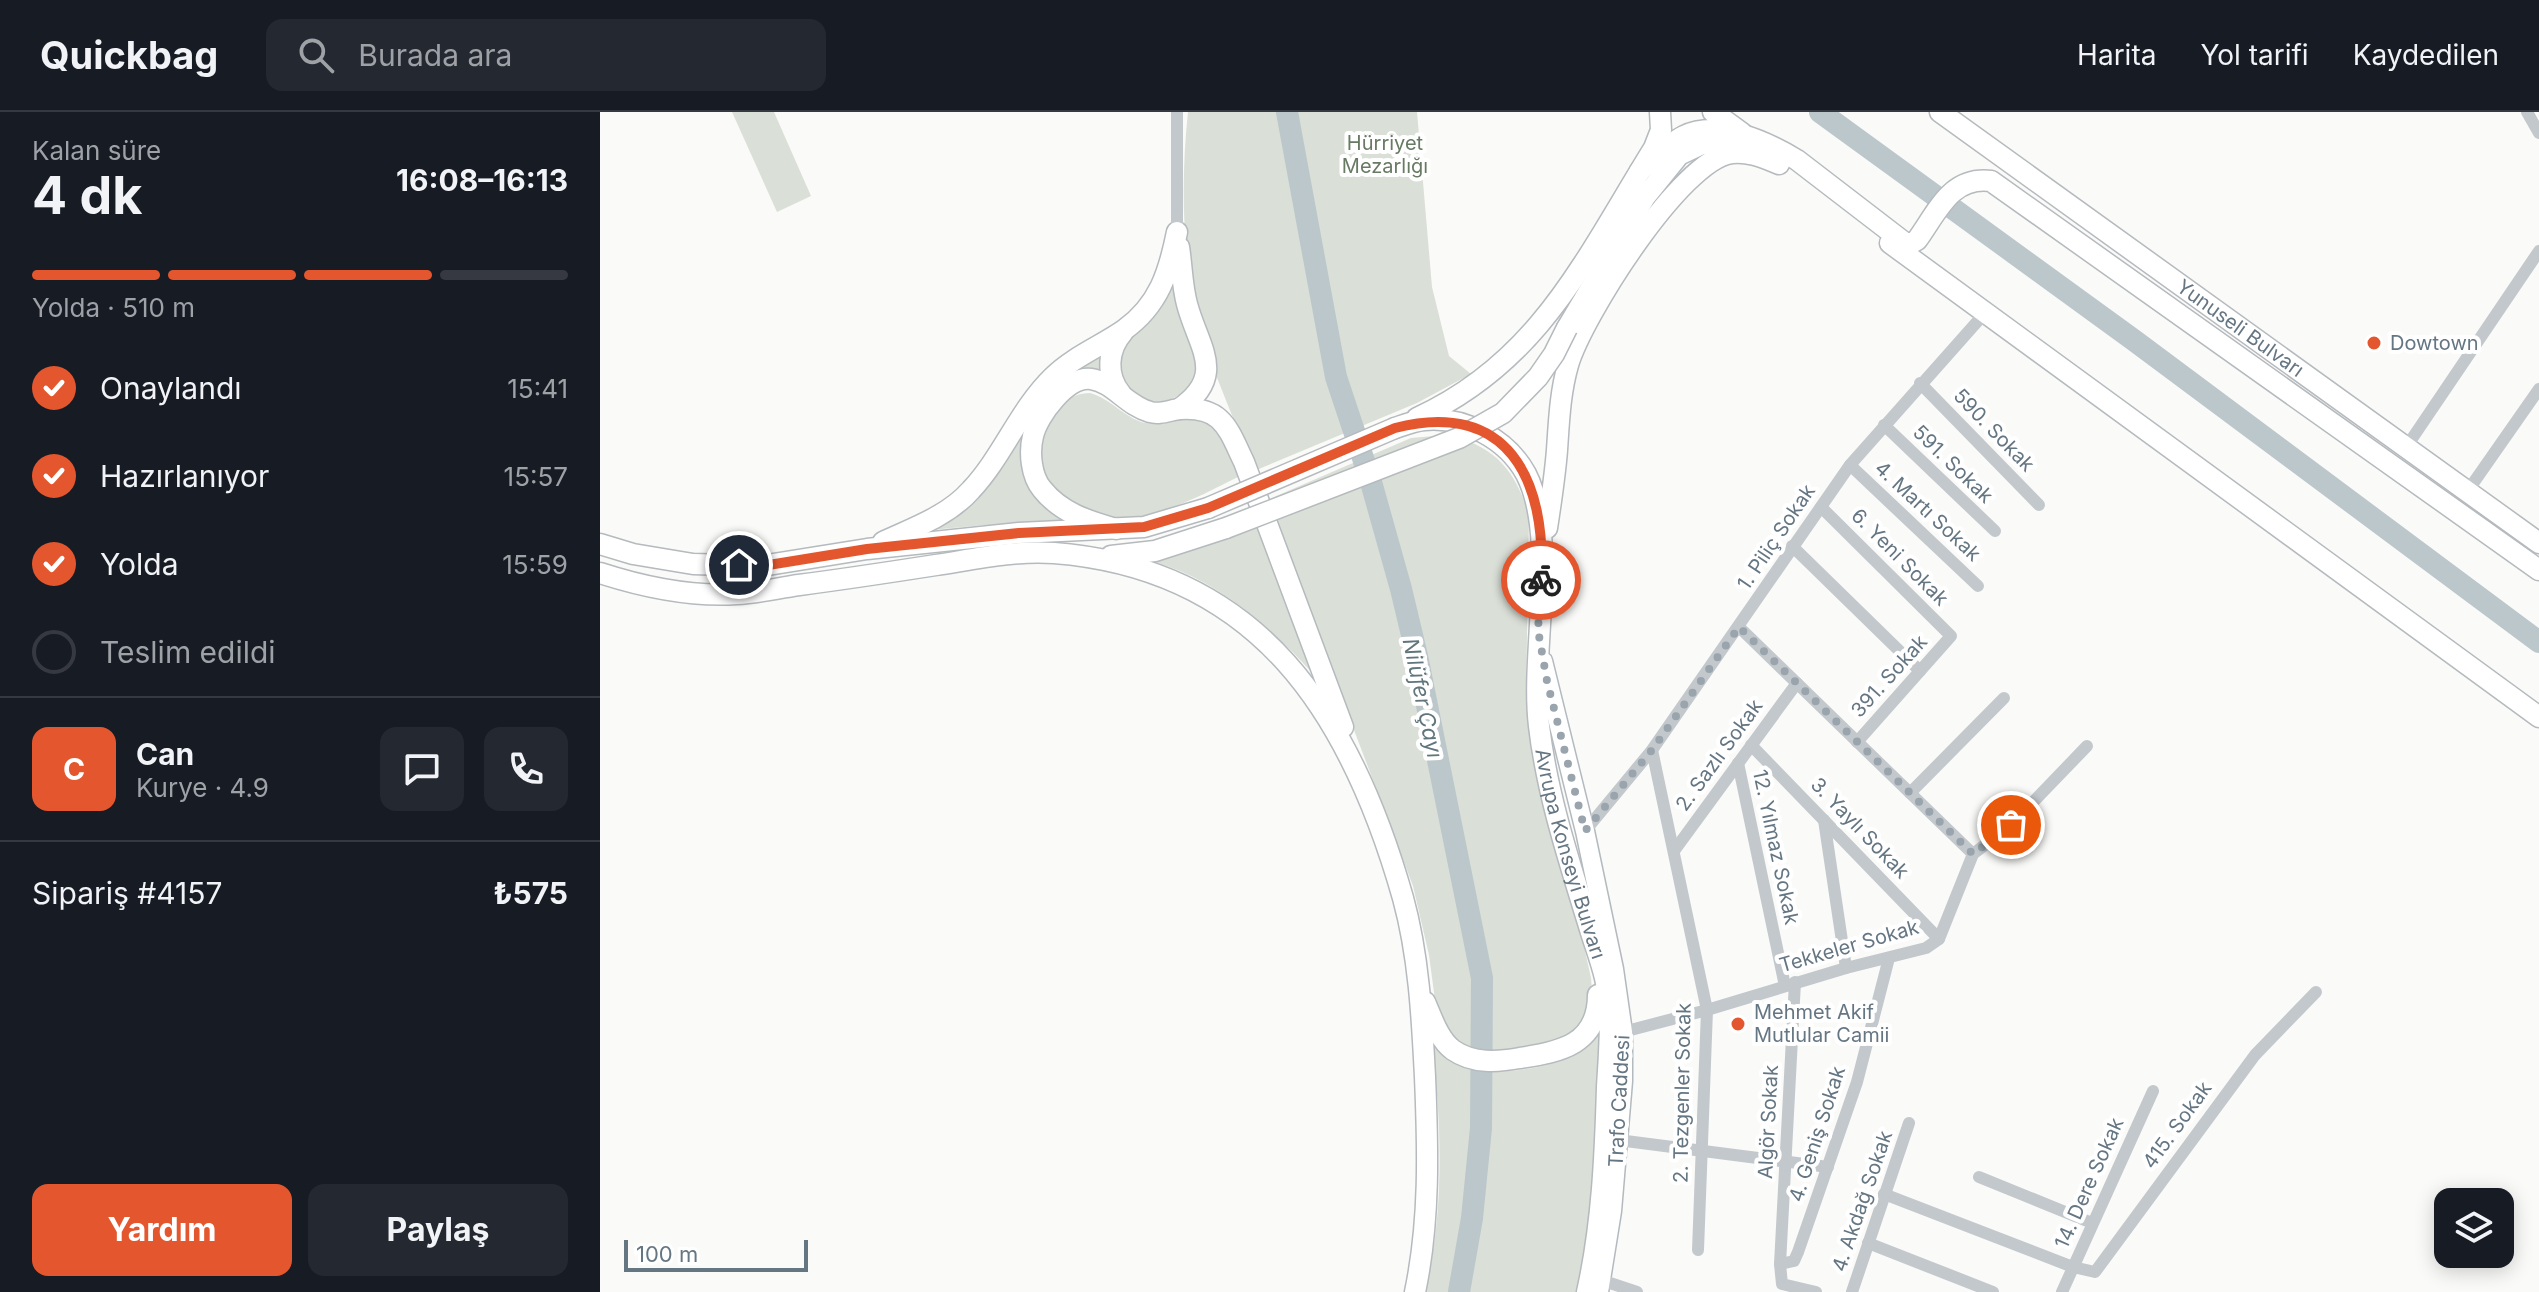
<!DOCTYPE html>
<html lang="tr">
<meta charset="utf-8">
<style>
:root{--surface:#171b24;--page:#242831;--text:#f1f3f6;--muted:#9ea1a6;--line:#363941;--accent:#e4572e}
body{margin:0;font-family:Inter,sans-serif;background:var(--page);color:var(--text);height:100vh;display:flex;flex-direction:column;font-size:30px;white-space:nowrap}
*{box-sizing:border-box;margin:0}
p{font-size:26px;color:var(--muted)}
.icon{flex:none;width:44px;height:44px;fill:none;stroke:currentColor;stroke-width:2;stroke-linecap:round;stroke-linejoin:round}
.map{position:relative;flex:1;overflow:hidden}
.panel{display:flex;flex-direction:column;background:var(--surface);width:600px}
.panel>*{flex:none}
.buttons{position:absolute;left:1834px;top:1076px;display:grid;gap:16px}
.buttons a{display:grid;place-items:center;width:80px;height:80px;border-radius:16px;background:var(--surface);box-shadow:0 4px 20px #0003;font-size:40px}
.scale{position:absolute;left:24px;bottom:20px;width:184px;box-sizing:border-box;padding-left:8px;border:4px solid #657683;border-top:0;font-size:22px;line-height:28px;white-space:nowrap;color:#657683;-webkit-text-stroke:6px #fff;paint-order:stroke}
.pin{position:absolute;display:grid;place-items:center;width:68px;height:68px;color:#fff;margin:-34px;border:4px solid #fff;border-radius:50%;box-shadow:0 2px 8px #0007}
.courier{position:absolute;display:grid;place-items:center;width:80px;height:80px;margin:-40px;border:6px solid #e4572e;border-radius:50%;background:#fff;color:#222;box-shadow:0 2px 10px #0007}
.headline em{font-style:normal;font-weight:700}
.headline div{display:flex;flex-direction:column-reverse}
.headline{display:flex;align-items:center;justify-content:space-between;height:136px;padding:0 32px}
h1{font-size:52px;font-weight:700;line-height:60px}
.bar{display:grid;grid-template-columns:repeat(4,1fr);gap:12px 8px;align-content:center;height:96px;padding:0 32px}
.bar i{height:10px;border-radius:6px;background:var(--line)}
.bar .active{background:var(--accent)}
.bar p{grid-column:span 4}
.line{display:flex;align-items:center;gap:20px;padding:0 32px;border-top:2px solid var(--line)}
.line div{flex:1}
.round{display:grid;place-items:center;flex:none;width:84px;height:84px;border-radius:16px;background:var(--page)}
ol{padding:0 32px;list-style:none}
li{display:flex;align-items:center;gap:24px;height:88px}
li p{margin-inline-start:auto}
li .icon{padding:8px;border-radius:50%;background:var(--accent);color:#fff;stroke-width:4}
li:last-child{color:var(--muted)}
li i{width:44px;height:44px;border:4px solid var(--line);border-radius:50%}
.action{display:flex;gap:16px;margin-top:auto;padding:16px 32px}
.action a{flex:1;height:92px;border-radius:16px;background:var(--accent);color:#fff;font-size:32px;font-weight:700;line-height:92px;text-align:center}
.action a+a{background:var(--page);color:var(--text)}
header{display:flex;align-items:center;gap:48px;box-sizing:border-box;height:112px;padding:0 40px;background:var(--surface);border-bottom:2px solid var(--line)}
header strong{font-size:38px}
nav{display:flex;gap:44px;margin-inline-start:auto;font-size:28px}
.search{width:560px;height:72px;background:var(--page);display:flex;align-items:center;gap:20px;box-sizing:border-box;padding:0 28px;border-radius:16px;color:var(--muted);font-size:30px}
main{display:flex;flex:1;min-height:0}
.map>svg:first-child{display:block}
.green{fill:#dadfd7}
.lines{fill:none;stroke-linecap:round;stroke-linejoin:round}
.river{stroke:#bbc7cb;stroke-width:22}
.secondary-casing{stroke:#b3babf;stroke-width:21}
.primary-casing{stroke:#b5babe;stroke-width:23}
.minor{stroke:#c3c8cc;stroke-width:12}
.secondary{stroke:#fff;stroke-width:18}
.primary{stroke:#fff;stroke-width:20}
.primary-bridge-casing{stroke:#b5babe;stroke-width:23;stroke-linecap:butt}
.primary-bridge{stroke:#fff;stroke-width:20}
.done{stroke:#99a4ac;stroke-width:8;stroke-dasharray:0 14.4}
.route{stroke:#e4572e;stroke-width:10}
.poi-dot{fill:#e4572e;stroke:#fff;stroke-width:3}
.labels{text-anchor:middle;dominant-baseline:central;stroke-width:8;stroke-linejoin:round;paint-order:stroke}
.park-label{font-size:20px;fill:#687a64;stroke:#fff}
.street-label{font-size:20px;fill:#657683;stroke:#fff}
.poi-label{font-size:20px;fill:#657683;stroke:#fff;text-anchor:start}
.water-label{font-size:22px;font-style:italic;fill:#60757c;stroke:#fff}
</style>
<header>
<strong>Quickbag</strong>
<div class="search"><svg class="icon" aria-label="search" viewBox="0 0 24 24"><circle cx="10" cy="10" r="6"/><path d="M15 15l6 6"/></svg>Burada ara</div>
<nav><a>Harita</a><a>Yol tarifi</a><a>Kaydedilen</a></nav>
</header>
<main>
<section class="panel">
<div class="headline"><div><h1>4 dk</h1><p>Kalan süre</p></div><em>16:08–16:13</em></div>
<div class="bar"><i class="active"></i><i class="active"></i><i class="active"></i><i></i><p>Yolda · 510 m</p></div>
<ol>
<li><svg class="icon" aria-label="check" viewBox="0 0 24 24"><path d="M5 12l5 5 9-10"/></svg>Onaylandı<p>15:41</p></li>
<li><svg class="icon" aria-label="check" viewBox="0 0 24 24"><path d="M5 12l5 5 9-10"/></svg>Hazırlanıyor<p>15:57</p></li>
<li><svg class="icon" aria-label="check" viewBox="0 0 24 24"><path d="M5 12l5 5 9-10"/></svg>Yolda<p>15:59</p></li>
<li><i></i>Teslim edildi</li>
</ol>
<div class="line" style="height:144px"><b class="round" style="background:var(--accent);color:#fff">C</b><div><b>Can</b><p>Kurye · 4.9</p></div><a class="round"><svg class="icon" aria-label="chat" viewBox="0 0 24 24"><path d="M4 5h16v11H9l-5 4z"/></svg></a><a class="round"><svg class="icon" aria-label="phone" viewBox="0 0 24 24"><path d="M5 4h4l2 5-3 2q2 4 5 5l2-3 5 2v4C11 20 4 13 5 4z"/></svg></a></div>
<div class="line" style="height:104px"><div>Sipariş #4157</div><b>₺575</b></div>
<div class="action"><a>Yardım</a><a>Paylaş</a></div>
</section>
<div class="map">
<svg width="1939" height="1180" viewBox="0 0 1939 1180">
<rect width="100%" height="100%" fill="#fafaf8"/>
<!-- green -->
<g class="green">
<path d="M132 0H174L211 84 177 100Z"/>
<path d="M588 0H817L832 175 849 244 871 262 817 291 654 359C633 301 599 233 590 172 582 116 582 56 588 0Z"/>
<path d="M575 161C580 179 599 234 598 249 593 306 517 298 519 255 520 227 559 184 575 161Z"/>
<path d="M507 236 504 264 457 280 428 357 482 412 384 413 320 419 455 272Z"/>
<path d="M490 281C511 287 525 306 545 311 559 313 570 308 583 307 618 304 628 337 640 364 598 385 544 415 494 405 487 403 479 398 472 394 446 380 432 350 441 321 444 314 451 307 455 301 466 287 473 282 490 281Z"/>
<path d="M846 323C894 333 915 357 929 403L926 585 934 644 970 771 991 866 993 892 991 902 967 927 895 941 871 940 855 930 837 903 829 843 813 774 667 388 811 326Z"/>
<path d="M651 395 716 565C677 522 634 482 580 459 555 448 528 443 502 436 556 434 602 414 651 395Z"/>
<path d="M1001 908 997 1062 979 1180H825C845 1098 842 1008 831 925 842 937 852 952 869 957 893 965 954 955 975 943 989 935 995 922 1001 908Z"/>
</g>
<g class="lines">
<!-- river -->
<g class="river">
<path d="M687 0 736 265 771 370 801 477 817 544 882 866 881 1016 872 1106 859 1180"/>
<path d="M1220 0 1535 229 1939 530"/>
</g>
<defs>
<path id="secondary" d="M943 549 985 719 1014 857 1023 920V969L1012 1099 999 1180"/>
<g id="primary">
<path d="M1113 0 1142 21"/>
<path id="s1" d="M1340 0 1939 431"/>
<path d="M1040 59C1054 47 1068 32 1084 24 1118 7 1167 30 1197 48L1305 131H1312L1317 128C1338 99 1351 64 1391 69L1939 458"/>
<path d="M1290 131 1939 605"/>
<path d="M579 135C582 154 582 174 587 192 598 235 628 263 579 297"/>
<path d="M967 216 1045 85 1079 43 1102 32H1138"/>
<path d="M521 282C506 264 507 238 523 220"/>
<path d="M817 306C940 250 986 145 1054 36L1061 18 1060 0"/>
<path id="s2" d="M795 316C804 313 814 309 824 308 864 304 907 327 926 362 959 426 930 541 939 614 947 682 969 749 989 814 994 831 1001 849 1005 866 1013 901 1009 940 1007 975 1005 1044 1002 1113 987 1180"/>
<path d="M947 416C951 390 955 364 957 338 959 309 960 281 968 253 982 205 1081 47 1132 41 1149 39 1164 46 1179 52"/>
<path d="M516 417C488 409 461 401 442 377 431 364 429 340 433 324 438 303 467 264 491 267 513 270 527 294 550 300 560 303 570 298 580 297 623 294 628 317 644 350L743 615"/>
<path d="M283 430C313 416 348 404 371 378 403 344 419 298 453 265 473 245 501 234 524 218 559 193 569 160 577 120"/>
<path d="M0 432 33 442 93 452 162 454 267 437 419 421 544 415 608 396"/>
<path d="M511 444 555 439 626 416"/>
<path d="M0 461C43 475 91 485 137 482 157 481 178 476 199 473 245 467 291 460 336 453 375 447 415 438 454 441 660 457 751 603 803 786 819 844 822 906 825 965 828 1037 830 1109 815 1180"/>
<path d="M825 890C832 906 839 928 853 938 873 952 898 950 920 946 961 940 998 932 998 883"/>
</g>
</defs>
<!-- secondary casing -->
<use href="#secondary" class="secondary-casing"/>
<!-- primary casing -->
<use href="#primary" class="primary-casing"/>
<!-- minor -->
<g class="minor">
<path d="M577 0V120"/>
<path d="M1927 0 1939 21"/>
<path d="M1320 271 1439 393"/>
<path d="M1284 313 1395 419"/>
<path d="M1805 337 1939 139"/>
<path d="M1250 353 1378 474"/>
<path d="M1867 380 1939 277"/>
<path d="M1221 395 1351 524 1257 630"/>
<path d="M1192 434 1320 559"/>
<path d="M1139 515 1373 742"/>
<path d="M1151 633 1339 827"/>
<path d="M1052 638 1107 898 1098 1138"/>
<path d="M1138 651 1185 874"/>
<path d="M1310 681 1404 586"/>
<path d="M1224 708 1246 856"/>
<path d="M985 719 1052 638 1250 353 1384 202"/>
<path d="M1074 739 1197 571"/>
<path d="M1195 870 1180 1152 1182 1172 1216 1180"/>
<path d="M1023 920 1107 898 1246 856 1326 836 1339 827 1373 742 1411 713 1487 634"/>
<path d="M1018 1028 1228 1055"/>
<path d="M1379 1065 1492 1111"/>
<path d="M1284 1082 1473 1155 1495 1160 1655 943 1716 880"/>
<path d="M1268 1131 1393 1180"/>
<path d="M1180 1152 1194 1149 1198 1140 1257 970 1289 846"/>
<path d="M1001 1168 1037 1180"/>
<path d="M1252 1180 1309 1011"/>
<path d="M1462 1180 1553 979"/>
</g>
<!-- secondary -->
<use href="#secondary" class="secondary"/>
<!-- primary -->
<use href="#primary" class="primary"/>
<defs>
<g id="primary-bridge">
<path d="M608 396 795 316"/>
<path d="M626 416 859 326 903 301 938 265 954 242 967 216"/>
</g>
</defs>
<!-- primary-bridge casing -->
<use href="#primary-bridge" class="primary-bridge-casing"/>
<!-- primary-bridge -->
<use href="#primary-bridge" class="primary-bridge"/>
</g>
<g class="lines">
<!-- done -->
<path class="done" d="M941 468 938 518 947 569 985 719 1052 638 1139 515 1373 742 1411 713"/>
<!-- route -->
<path class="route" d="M139 453 162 454 267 437 419 421 544 415 608 396 795 316C908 287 947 368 941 468"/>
</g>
<!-- markers -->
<g class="poi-dot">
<circle cx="1774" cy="231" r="8"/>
<circle cx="1138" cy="912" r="8"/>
</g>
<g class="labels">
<!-- park labels -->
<g class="park-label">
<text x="785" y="31">Hürriyet<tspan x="785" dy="23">Mezarlığı</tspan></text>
</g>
<!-- street labels -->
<g class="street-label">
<text stroke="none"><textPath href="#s1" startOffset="370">Yunuseli Bulvarı</textPath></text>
<text transform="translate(1394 318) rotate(46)">590. Sokak</text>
<text transform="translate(1353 352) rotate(44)">591. Sokak</text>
<text transform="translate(1328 399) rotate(43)">4. Martı Sokak</text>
<text transform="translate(1176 425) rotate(-56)">1. Piliç Sokak</text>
<text transform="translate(1300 445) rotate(45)">6. Yeni Sokak</text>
<text transform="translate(1289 564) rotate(-48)">391. Sokak</text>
<text transform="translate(1119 643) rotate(-54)">2. Sazlı Sokak</text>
<text transform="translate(1260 716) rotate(46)">3. Yaylı Sokak</text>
<text transform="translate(1176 735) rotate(78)">12. Yılmaz Sokak</text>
<text stroke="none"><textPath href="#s2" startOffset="538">Avrupa Konseyi Bulvarı</textPath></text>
<text transform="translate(1249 834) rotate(-16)">Tekkeler Sokak</text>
<text transform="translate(1082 981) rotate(-89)">2. Tezgenler Sokak</text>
<text transform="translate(1019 989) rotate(-87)">Trafo Caddesi</text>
<text transform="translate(1168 1010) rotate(-87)">Algör Sokak</text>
<text transform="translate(1577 1013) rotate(-54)">415. Sokak</text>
<text transform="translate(1217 1022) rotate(-72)">4. Geniş Sokak</text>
<text transform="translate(1489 1071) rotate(-66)">14. Dere Sokak</text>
<text transform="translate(1262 1089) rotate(-71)">4. Akdağ Sokak</text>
</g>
<!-- poi labels -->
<g class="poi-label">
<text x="1790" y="231">Dowtown</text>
<text x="1154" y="900">Mehmet Akif<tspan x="1154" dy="23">Mutlular Camii</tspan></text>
</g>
<!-- water labels -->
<g class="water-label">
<text transform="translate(823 586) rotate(78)">Nilüfer Çayı</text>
</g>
</g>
</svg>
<div class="buttons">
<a><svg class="icon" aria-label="layers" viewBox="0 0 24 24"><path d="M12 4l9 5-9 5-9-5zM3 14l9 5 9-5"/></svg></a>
</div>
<div class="scale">100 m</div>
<div class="pin" style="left:1411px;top:713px;background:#ea580c"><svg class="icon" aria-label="bag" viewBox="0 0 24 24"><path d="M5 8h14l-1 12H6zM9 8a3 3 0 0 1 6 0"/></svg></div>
<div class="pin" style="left:139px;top:453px;background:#1f2937"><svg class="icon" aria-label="home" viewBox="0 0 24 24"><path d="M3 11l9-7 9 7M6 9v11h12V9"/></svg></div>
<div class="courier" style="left:941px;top:468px"><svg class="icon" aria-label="bike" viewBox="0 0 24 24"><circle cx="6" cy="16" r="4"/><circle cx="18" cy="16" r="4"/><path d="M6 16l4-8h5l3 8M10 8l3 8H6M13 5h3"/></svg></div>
</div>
</main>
